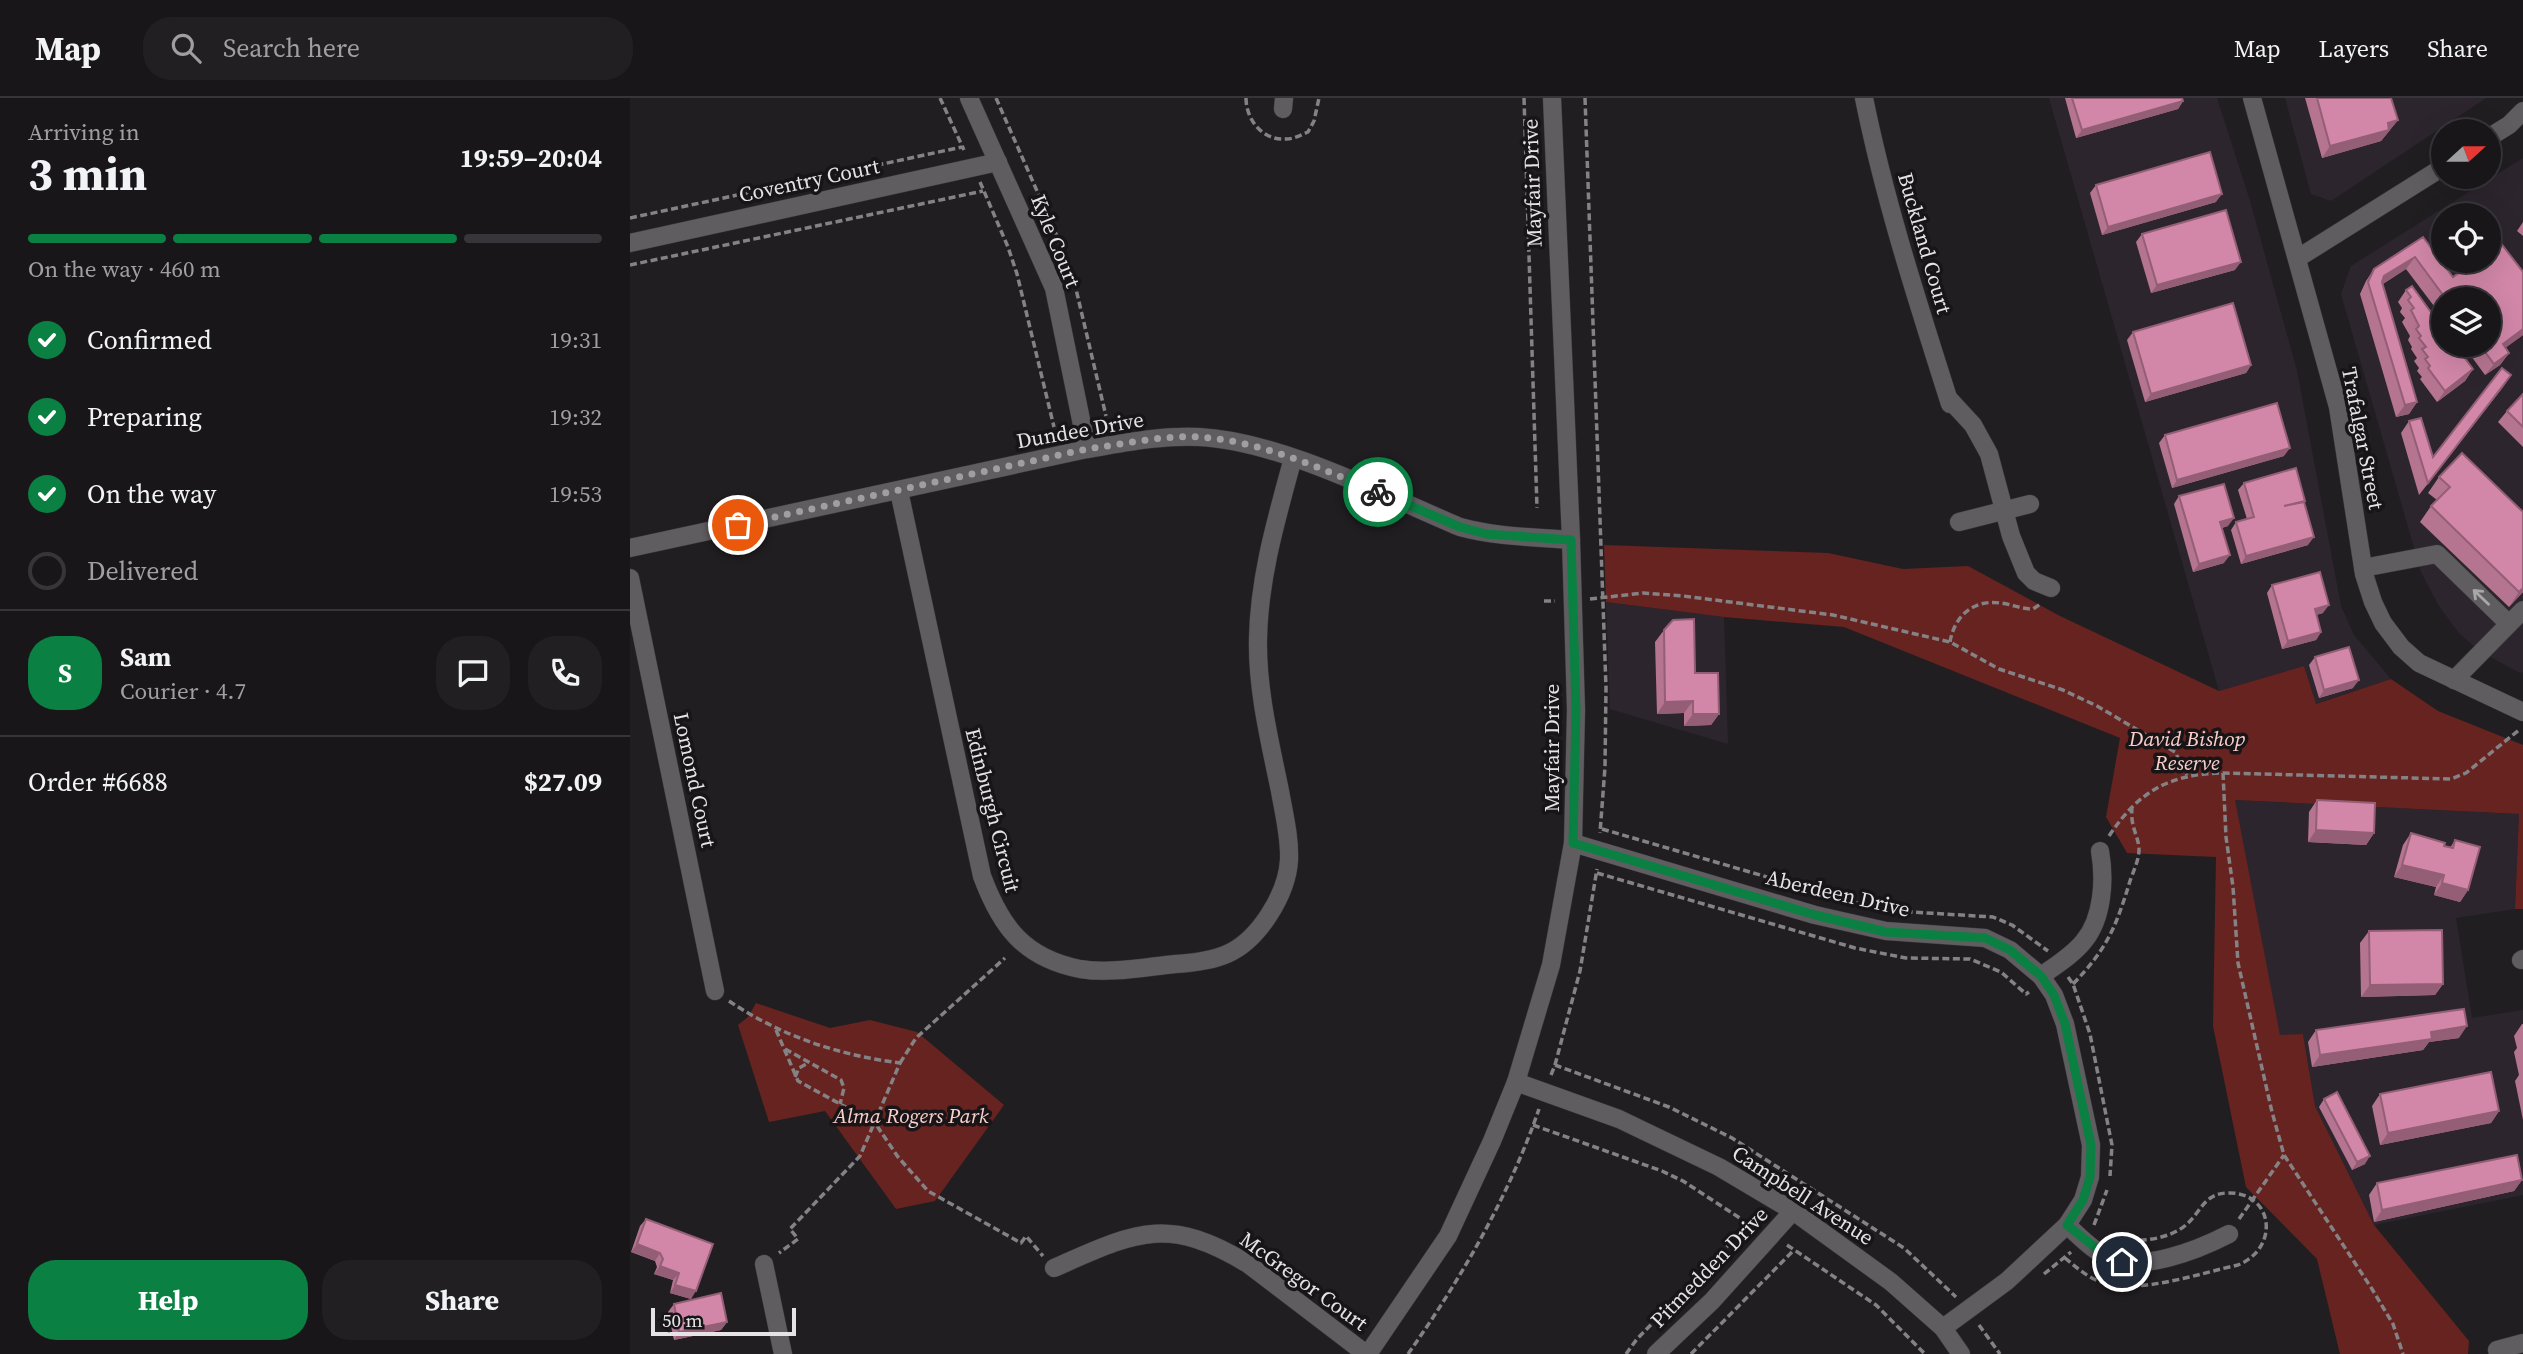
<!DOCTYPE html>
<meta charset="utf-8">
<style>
:root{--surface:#19161a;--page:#221f23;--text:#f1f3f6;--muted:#9f9fa2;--line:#373539;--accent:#0b8043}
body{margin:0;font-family:"Source Serif 4",serif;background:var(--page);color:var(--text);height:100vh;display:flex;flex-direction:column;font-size:26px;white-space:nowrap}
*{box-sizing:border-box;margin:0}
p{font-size:23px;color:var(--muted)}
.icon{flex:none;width:38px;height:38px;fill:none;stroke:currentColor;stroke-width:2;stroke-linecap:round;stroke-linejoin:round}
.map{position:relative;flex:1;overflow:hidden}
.panel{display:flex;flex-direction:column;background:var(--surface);width:630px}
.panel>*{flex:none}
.needle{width:46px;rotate:69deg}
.controls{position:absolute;left:1801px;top:21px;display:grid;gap:14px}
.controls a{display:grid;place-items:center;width:70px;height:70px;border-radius:50%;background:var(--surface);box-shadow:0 7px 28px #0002,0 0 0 2px var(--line);font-size:35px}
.scale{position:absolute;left:21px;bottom:18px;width:145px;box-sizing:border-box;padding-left:7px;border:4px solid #e5e3e5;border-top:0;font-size:19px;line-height:24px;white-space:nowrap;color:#e5e3e5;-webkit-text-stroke:5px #171518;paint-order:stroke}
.pin{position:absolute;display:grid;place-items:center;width:60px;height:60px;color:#fff;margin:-30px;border:4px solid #fff;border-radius:50%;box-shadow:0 2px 7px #0007}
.courier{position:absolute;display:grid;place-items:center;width:70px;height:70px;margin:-35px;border:5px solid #0b8043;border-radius:50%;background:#fff;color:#222;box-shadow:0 2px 9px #0007}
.summary em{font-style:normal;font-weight:700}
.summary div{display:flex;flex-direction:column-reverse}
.summary{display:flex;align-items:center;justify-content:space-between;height:119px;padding:0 28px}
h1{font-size:46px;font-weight:700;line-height:52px}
.bar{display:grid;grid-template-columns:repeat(4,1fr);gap:10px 7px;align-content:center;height:84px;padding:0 28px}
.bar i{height:9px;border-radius:5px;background:var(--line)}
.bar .current{background:var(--accent)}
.bar p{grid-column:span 4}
.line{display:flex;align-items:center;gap:18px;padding:0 28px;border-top:2px solid var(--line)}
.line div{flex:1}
.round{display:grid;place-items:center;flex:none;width:74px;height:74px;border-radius:28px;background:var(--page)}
ol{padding:0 28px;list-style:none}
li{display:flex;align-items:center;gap:21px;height:77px}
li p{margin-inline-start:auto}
li .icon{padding:7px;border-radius:50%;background:var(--accent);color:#fff;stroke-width:4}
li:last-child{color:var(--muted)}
li i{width:38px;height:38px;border:4px solid var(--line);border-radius:50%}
.primary-button{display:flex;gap:14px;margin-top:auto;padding:14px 28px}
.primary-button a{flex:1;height:80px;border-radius:28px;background:var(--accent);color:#fff;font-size:28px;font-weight:700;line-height:80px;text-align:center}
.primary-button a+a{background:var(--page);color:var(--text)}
header{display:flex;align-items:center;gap:42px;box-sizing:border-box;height:98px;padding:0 35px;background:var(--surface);border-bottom:2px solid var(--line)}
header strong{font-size:33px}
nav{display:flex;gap:38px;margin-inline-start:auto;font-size:24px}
.search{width:490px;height:63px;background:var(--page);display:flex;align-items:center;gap:18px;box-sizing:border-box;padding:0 24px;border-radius:28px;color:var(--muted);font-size:26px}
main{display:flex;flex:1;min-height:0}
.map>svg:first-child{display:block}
.built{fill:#2c252e;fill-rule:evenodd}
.green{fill:#67231f}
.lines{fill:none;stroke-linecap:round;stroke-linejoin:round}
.minor-casing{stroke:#3a383b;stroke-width:19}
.path{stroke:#848285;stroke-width:3.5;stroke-dasharray:7 3.5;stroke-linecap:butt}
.minor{stroke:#605d61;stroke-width:18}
.wall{fill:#b57490}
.shaded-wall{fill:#935e76}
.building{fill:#d287a8;stroke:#935e76;stroke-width:2}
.oneway{stroke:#a9a7aa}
.done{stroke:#a09ea1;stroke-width:7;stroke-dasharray:0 12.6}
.route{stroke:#0b8043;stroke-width:9}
.labels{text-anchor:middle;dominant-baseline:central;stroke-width:7;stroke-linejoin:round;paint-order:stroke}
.street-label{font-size:21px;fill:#e5e3e5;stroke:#171518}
.park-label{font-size:21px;font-style:italic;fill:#fccfc9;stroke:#171518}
</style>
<header>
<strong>Map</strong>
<div class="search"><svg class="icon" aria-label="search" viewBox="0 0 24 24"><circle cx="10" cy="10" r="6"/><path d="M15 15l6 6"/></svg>Search here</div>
<nav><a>Map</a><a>Layers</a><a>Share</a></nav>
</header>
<main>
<section class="panel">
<div class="summary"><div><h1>3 min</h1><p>Arriving in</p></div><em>19:59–20:04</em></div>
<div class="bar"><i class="current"></i><i class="current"></i><i class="current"></i><i></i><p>On the way · 460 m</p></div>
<ol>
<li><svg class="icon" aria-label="check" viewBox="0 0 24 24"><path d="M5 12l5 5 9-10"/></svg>Confirmed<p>19:31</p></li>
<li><svg class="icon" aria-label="check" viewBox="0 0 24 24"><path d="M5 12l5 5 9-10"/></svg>Preparing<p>19:32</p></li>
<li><svg class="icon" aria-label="check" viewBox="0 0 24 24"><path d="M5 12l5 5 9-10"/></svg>On the way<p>19:53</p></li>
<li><i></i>Delivered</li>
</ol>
<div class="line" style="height:126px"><b class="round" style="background:var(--accent);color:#fff">S</b><div><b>Sam</b><p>Courier · 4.7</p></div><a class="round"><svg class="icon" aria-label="chat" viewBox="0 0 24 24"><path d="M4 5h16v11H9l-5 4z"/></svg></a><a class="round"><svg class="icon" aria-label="phone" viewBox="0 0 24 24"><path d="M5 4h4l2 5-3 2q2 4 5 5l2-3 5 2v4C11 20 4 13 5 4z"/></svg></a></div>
<div class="line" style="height:91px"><div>Order #6688</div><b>$27.09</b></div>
<div class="primary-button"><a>Help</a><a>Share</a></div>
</section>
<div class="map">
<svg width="1893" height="1256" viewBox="0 0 1893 1256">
<rect width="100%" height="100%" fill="#211e22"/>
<!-- built -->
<g class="built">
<path d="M1419 0H1587L1620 103 1667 273 1711 508 1724 537 1761 581 1685 606 1674 568 1589 593Z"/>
<path d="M1655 0H1856L1701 103 1681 96Z"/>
<path d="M1893 60V574L1890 575 1848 552 1829 535 1809 508 1791 474 1711 196 1721 168ZM1813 117H1858V163H1813ZM1813 201H1858V247H1813Z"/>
<path d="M976 504 1094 519 1098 646 980 611Z"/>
<path d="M1604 702 1889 716 1885 811 1826 820 1842 920 1893 912V1097L1744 1127 1685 1008 1673 936 1650 938Z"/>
</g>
<!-- green -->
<g class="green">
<path d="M974 447 1198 455 1273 471 1338 468 1430 518 1589 593 1674 568 1686 606 1761 581 1808 613 1893 647V811H1885L1889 716 1605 702 1650 937 1673 936 1685 1008 1744 1127 1839 1243 1838 1256H1710L1687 1161 1616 1089 1583 928 1586 759 1497 755 1476 719 1490 640 1214 529 1094 519 976 504Z"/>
<path d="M126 905 200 930 240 922 287 934 374 1007 305 1103 266 1111 195 1013 139 1024 108 927 118 919Z"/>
</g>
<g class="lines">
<defs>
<g id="minor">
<path d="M339 0 424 190 457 351"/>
<path d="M1234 0C1255 104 1288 205 1320 306"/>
<path d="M1622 0 1708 309 1734 476 1743 504 1753 525 1771 549 1789 565 1893 614"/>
<path d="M653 11 654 0"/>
<path d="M1858 40 1879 27 1893 13"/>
<path d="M0 145 368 64"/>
<path d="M1668 160 1813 69"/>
<path d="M1319 301 1343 327 1359 356 1381 438 1396 475 1404 483 1421 490"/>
<path d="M269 393 352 778C371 829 394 860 450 871 480 876 515 869 545 866 563 865 581 863 597 856 629 842 657 796 659 762 660 739 654 716 650 693 640 644 627 592 628 541 629 479 647 419 663 360"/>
<path d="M1329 424 1400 406"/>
<path d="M0 450 457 351C494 345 532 337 569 339 650 343 754 397 830 429 867 439 903 439 941 442"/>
<path d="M1733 470 1807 456 1879 526 1824 582"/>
<path d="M0 480 85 893"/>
<path d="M1879 526 1893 512"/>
<path d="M943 745 1185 817 1256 833 1355 840 1380 852 1411 878 1424 897 1435 926 1461 1047 1460 1079 1453 1102 1437 1127 1377 1183 1313 1230"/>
<path d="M1891 862 1893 861"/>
<path d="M1411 878C1425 868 1443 857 1454 843 1473 820 1475 781 1470 753"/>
<path d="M886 984 989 1021 1089 1069 1163 1113 1261 1184 1313 1230 1331 1256"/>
<path d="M1437 1127C1449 1138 1461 1151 1475 1158 1509 1176 1568 1152 1599 1136"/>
<path d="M134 1166 153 1256"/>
<path d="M424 1170C504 1135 536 1116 618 1166L736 1256"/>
<path d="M1867 1252 1893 1245"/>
<path d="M738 1256 818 1138 862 1043 886 984 921 867 943 745 946 612 941 442 922 0"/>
<path d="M1026 1256 1082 1203 1163 1113"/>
</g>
</defs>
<!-- minor casing -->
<use href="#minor" class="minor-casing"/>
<!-- path -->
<g class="path">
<path d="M310 0 334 52"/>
<path d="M366 0 441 170 476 318"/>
<path d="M616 0C616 22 633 43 656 41 664 41 671 37 678 34L684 23 689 0"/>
<path d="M894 0 907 410"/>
<path d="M955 0 976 590 975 669 970 735"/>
<path d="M350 84 378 149 387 176 424 329"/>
<path d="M0 120 332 49"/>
<path d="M0 167 353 93"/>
<path d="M960 501 1013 495 1053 498 1203 517 1320 544 1369 571 1433 592 1467 608 1545 654 1557 677"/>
<path d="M914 503H925"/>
<path d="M1320 544C1324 519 1343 501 1370 505 1381 506 1391 511 1403 511L1412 505"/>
<path d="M1593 675 1596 739 1603 789 1608 865 1642 1014 1654 1057 1742 1191 1763 1226 1773 1256"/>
<path d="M972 731 1230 806 1265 813 1363 819 1382 827 1418 853"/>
<path d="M1479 738C1509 693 1539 676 1593 675L1821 681 1836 675 1889 632"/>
<path d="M967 775 1225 850 1276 860 1340 861 1371 874 1396 896 1399 894"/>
<path d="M1438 879 1443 886 1460 936 1476 1017 1482 1047 1480 1078"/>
<path d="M1443 886C1477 851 1486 829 1500 783 1503 774 1509 762 1509 752 1509 738 1500 730 1502 710"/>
<path d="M99 903C151 938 208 957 270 965L230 1058 160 1131 168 1141 149 1155"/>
<path d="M146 932 168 983 245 1025 268 1059 298 1093 391 1145 396 1138 413 1158"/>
<path d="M155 951 211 982 214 990 210 1006"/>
<path d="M270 965 286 940 375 860"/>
<path d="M925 967 950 873 967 771"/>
<path d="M921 977 925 967 1039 1009 1102 1040 1274 1150 1326 1199"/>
<path d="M165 979 169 970 178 965"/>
<path d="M903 1027 1032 1073 1053 1083 1119 1126"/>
<path d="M1609 1121 1654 1057"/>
<path d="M1464 1127 1477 1092"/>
<path d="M1157 1147 1246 1207 1295 1256"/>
<path d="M1435 1160C1446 1169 1458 1180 1472 1184 1509 1197 1570 1175 1608 1167 1650 1150 1644 1094 1598 1095 1575 1095 1572 1112 1557 1126 1540 1142 1501 1147 1480 1138"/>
<path d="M1414 1176 1441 1154"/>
<path d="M1349 1227 1370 1256"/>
<path d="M778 1256C831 1181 879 1098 909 1011"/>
<path d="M996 1256 1007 1241 1119 1126 1125 1130"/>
<path d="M1061 1256 1164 1152"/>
</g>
<!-- minor -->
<use href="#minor" class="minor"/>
</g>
<!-- wall -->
<g class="wall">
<path d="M1435 0H1552L1553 3 1548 11 1446 40Z"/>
<path d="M1675 0H1761L1768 22 1751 43 1692 60Z"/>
<path d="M1466 87 1586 104 1472 137 1460 95Z"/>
<path d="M1893 124V138L1887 133Z"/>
<path d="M1512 136 1605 172 1521 195 1506 144Z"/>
<path d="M1793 139 1823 179 1845 163H1858V152L1870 144 1893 174V237L1875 250 1879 255 1870 267 1855 277 1833 247H1858V201H1813V220L1776 171 1753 186 1787 304 1779 316 1766 319 1730 196 1736 183 1744 171Z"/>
<path d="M1776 192 1843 271 1835 283 1807 304 1790 281 1792 279 1787 273 1789 270 1784 263 1787 260 1781 251 1782 249 1778 242 1780 238 1772 224 1775 220 1770 214 1772 210 1768 204Z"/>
<path d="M1503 234 1621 267 1616 275 1515 304 1497 242Z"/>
<path d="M1881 277 1873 289 1789 397 1771 335 1779 323 1803 359Z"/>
<path d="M1893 296V349L1868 324 1877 313Z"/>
<path d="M1535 337 1654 358 1542 390 1529 345Z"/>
<path d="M1809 379 1893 414V494L1879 509 1790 424 1801 408 1807 402 1798 395Z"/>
<path d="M1614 385 1675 403 1673 404 1678 447 1611 466 1601 432 1606 424 1617 421 1608 392Z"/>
<path d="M1549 398 1598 428 1592 430 1594 465 1563 474 1544 406Z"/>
<path d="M1642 487 1693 515 1686 517 1691 534 1686 542 1652 551 1637 495Z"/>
<path d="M1034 532 1065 575 1089 616 1081 627 1054 628V615L1027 616 1025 544Z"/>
<path d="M1685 559 1723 590 1689 600 1679 567Z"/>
<path d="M1687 702 1744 735 1736 747 1678 744 1679 714Z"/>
<path d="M1781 735 1820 750 1825 742 1838 792 1830 804 1804 797 1806 789 1764 779 1773 747Z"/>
<path d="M1739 833 1813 886 1805 897 1731 899 1730 845Z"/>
<path d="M1892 926H1893V1022L1885 983 1889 977 1884 954 1887 950 1884 938Z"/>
<path d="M1686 932 1829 940 1799 944 1793 952 1682 969 1678 944Z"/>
<path d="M1750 996 1869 1013 1861 1025 1750 1047 1742 1008Z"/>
<path d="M1694 1001 1735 1066 1722 1072 1689 1009Z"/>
<path d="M1892 1082 1884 1093 1744 1124 1739 1097 1747 1085Z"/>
<path d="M16 1121 83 1146 61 1201 40 1195 43 1182 24 1176 27 1169 25 1163 1 1154 10 1128Z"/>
<path d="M44 1206 97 1224 91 1232 44 1242 38 1214Z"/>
</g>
<!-- shaded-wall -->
<g class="shaded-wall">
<path d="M1553 3 1548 11 1446 40 1452 32Z"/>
<path d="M1768 22 1751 43 1692 60 1700 48 1758 25Z"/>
<path d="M1592 96 1586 104 1472 137 1478 129Z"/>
<path d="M1785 159 1776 171 1746 190 1754 178Z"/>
<path d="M1611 164 1605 172 1521 195 1527 187Z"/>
<path d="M1893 231V237L1864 258 1873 246Z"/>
<path d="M1879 255 1870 267 1855 277 1864 266Z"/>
<path d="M1621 267 1616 275 1515 304 1521 296Z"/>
<path d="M1843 271 1835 283 1807 304 1815 293Z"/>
<path d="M1881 277 1873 289 1789 397 1798 385Z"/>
<path d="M1787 304 1779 316 1766 319 1775 307Z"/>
<path d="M1660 350 1654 358 1542 390 1547 382Z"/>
<path d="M1604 420 1598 428 1585 432 1590 424Z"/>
<path d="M1684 439 1678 447 1611 466 1616 458Z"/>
<path d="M1600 457 1594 465 1563 474 1569 466Z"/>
<path d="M1893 490V494L1879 509 1889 494Z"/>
<path d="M1699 507 1693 515 1679 519 1685 511Z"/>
<path d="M1691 534 1686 542 1652 551 1658 543Z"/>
<path d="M1729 582 1723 590 1689 600 1694 592Z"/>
<path d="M1063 603 1054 615 1027 616 1035 604Z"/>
<path d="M1063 616H1089L1081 627 1054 628Z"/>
<path d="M1686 732 1744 735 1736 747 1678 744Z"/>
<path d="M1772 767 1814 777 1806 789 1764 779Z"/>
<path d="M1812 785 1838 792 1830 804 1804 797Z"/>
<path d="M1813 886 1805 897 1731 899 1740 887Z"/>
<path d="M1837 928 1829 940 1799 944 1793 952 1682 969 1690 957 1801 934Z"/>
<path d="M1869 1013 1861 1025 1750 1047 1758 1035Z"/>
<path d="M1740 1058 1735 1066 1722 1072 1727 1064Z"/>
<path d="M1892 1082 1884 1093 1744 1124 1752 1112Z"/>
<path d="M7 1146 30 1155 25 1163 1 1154Z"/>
<path d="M30 1168 49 1175 43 1182 24 1176Z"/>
<path d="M45 1187 66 1193 61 1201 40 1195Z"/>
<path d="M97 1224 91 1232 44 1242 49 1234Z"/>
</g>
<!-- building -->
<g class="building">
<path d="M1442 0H1552L1553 3 1452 32Z"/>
<path d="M1687 0H1761L1768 22 1758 25 1759 32 1700 48Z"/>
<path d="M1580 54 1592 96 1478 129 1466 87Z"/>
<path d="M1596 112 1611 164 1527 187 1512 136Z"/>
<path d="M1793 139 1823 179 1845 163H1858V152L1870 144 1893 174V231L1873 246 1879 255 1864 266 1850 247H1858V201H1816L1785 159 1754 178 1752 184 1787 304 1775 307 1738 184 1744 171Z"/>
<path d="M1782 188 1813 231V247H1825L1843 271 1815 293 1798 270 1800 268 1795 261 1798 259 1792 251 1796 249 1789 240 1791 238 1786 231 1789 228 1781 212 1784 210 1778 202 1781 199 1776 192Z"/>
<path d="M1603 205 1621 267 1521 296 1503 234Z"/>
<path d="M1872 270 1881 277 1798 385 1779 323 1791 320 1803 359Z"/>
<path d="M1893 296V329L1877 313Z"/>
<path d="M1647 305 1660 350 1547 382 1535 337Z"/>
<path d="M1832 355 1893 414V490L1889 494 1801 408 1820 389 1809 379Z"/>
<path d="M1666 370 1675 403 1654 408 1674 404 1684 439 1616 458 1606 424 1624 419 1614 385Z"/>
<path d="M1594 386 1604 420 1590 424 1600 457 1569 466 1549 398Z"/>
<path d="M1690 474 1699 507 1685 511 1691 534 1658 543 1642 487Z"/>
<path d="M1064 521 1065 575H1088L1089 616H1063V603L1035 604 1034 532 1043 522Z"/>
<path d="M1719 549 1729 582 1694 592 1685 559Z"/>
<path d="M1687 702 1745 705 1744 735 1686 732Z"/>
<path d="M1781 735 1815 745 1814 748 1823 750 1825 742 1850 749 1838 792 1812 785 1814 777 1772 767Z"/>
<path d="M1812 832 1813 886 1740 887 1739 833Z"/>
<path d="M1834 911 1837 928 1801 934 1802 941 1690 957 1686 932Z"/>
<path d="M1861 974 1869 1013 1758 1035 1750 996Z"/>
<path d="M1707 994 1740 1058 1727 1064 1694 1001Z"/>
<path d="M1887 1057 1892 1082 1752 1112 1747 1085Z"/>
<path d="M16 1121 83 1146 66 1193 45 1187 49 1175 30 1168 33 1161 30 1155 7 1146Z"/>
<path d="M91 1195 97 1224 49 1234 44 1206Z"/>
</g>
<!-- one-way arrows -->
<defs><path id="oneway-shaft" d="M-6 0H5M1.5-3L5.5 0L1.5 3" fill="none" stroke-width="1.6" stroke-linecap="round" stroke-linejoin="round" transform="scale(1.75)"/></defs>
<use class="oneway" href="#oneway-shaft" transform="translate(1851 499) rotate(-136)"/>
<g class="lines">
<!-- done -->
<path class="done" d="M108 427 457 351C494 346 533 337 569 339 632 343 691 371 748 394"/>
<!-- route -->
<path class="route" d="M748 394 830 429 856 436 941 442 946 612 943 745 1185 817 1256 834 1355 840 1380 852 1411 878 1424 897 1435 926 1461 1047 1460 1079 1453 1102 1437 1127 1476 1158 1492 1164"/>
</g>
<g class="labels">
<!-- street labels -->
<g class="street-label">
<text transform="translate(179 82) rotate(-12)">Coventry Court</text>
<text transform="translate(902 85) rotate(-92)">Mayfair Drive</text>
<text transform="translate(426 143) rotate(68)">Kyle Court</text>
<text transform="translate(1295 145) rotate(74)">Buckland Court</text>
<text transform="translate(450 332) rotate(-10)">Dundee Drive</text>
<text transform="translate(1733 340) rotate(79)">Trafalgar Street</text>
<text transform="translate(921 650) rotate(-90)">Mayfair Drive</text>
<text transform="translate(65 682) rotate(78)">Lomond Court</text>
<text transform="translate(363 712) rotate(76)">Edinburgh Circuit</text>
<text transform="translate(1208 795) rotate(13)">Aberdeen Drive</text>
<text transform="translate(1173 1097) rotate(33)">Campbell Avenue</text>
<text transform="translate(1079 1169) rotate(-46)">Pitmedden Drive</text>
<text transform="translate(674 1183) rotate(36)">McGregor Court</text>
</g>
<!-- park labels -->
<g class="park-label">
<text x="1557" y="640">David Bishop<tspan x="1557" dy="24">Reserve</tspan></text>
<text x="281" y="1017">Alma Rogers Park</text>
</g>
</g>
</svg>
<div class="controls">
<a><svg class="needle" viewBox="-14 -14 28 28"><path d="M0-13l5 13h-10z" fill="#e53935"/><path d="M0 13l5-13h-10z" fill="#9f9fa2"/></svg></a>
<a><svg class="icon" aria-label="locate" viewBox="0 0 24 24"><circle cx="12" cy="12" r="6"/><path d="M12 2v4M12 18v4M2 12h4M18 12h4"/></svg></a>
<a><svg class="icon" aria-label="layers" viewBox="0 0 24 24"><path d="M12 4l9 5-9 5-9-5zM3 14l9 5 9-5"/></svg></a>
</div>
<div class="scale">50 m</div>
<div class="pin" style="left:108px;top:427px;background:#ea580c"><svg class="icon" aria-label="bag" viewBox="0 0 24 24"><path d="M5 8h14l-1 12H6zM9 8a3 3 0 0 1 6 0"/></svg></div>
<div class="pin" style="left:1492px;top:1164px;background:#1f2937"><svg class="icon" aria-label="home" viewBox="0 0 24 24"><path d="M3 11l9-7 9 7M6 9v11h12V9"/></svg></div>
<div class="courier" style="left:748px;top:394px"><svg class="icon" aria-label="bike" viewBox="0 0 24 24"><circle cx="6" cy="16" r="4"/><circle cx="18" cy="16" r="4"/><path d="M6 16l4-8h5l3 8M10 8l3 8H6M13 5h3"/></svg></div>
</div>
</main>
